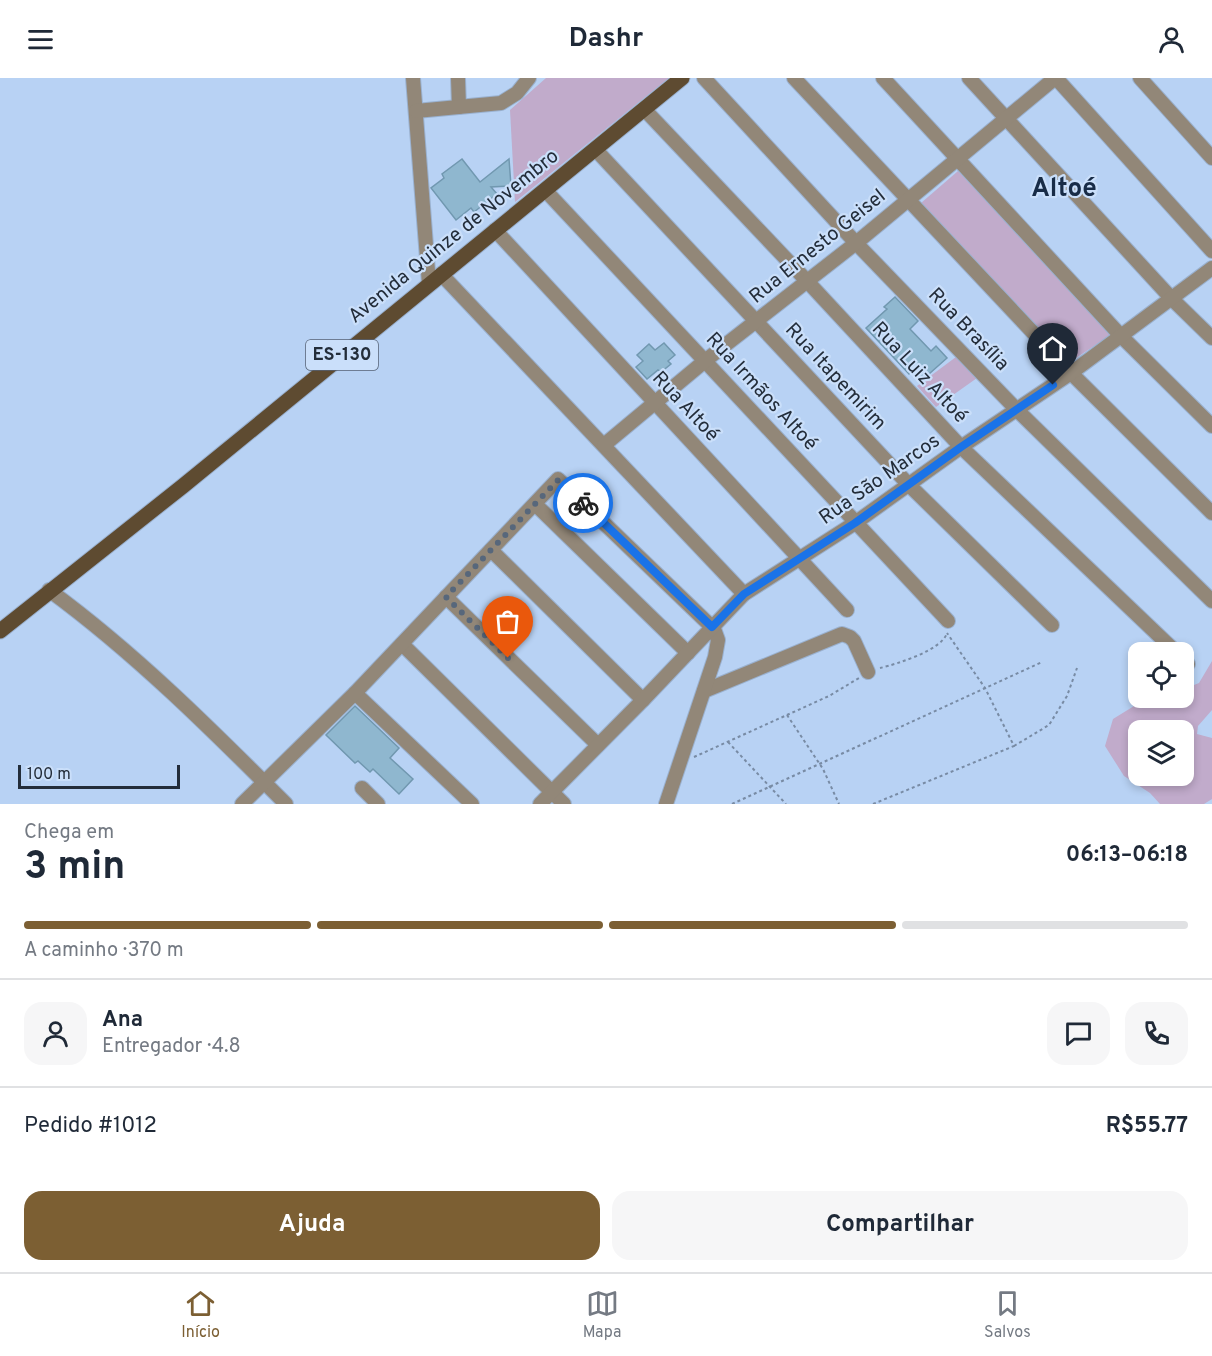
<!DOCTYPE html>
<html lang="pt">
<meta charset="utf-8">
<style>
:root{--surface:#fff;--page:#f6f6f7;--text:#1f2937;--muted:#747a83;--line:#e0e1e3;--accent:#7c5f33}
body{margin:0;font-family:Overpass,sans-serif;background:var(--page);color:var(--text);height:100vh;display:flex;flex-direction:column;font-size:22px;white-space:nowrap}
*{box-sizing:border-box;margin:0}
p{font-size:20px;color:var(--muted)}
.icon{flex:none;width:33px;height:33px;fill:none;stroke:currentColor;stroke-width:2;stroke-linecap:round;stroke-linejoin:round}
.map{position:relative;height:726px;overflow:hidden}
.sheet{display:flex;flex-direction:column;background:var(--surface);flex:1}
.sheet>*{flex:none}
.buttons{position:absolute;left:1128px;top:564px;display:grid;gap:12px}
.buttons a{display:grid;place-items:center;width:66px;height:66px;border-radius:12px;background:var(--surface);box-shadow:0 3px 9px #0003;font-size:30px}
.scale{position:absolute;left:18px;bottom:15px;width:162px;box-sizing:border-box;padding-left:6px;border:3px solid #232d3a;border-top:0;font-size:16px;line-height:21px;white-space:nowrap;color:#232d3a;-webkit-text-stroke:4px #cadffa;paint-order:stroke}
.pin{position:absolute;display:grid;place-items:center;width:51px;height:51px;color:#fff;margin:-62px -26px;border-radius:50% 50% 50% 0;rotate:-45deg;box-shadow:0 0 6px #0007}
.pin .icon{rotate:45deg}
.courier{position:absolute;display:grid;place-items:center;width:60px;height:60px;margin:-30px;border:4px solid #1a73e8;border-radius:50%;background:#fff;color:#222;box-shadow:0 2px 8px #0007}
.summary em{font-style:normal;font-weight:700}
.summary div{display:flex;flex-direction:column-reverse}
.summary{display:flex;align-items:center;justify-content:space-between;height:102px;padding:0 24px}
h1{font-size:39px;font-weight:700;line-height:45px}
.bar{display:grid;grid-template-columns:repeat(4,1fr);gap:9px 6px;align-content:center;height:72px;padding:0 24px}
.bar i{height:8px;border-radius:4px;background:var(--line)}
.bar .current{background:var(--accent)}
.bar p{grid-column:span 4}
.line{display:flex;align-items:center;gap:15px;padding:0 24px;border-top:2px solid var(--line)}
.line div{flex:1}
.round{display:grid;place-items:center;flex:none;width:63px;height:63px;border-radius:18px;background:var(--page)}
.cta{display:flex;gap:12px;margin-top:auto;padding:12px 24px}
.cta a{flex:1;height:69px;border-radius:18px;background:var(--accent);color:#fff;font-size:24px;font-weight:700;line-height:69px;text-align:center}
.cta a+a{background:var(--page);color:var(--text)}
header{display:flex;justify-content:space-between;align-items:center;height:78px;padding:0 24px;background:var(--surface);font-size:27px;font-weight:700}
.tab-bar{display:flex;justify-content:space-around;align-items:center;height:84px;border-top:2px solid var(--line);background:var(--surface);font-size:16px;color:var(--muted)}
.tab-bar a{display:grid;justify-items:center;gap:3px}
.tab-bar .current{color:var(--accent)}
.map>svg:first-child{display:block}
.green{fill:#c1abcb;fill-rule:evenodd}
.building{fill:#8fb7cf;stroke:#7198b0;stroke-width:1.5}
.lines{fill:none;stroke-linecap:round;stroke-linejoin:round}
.minor-casing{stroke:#9ab1cf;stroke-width:16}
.major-casing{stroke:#9ab1cf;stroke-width:17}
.path{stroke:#788ba4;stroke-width:2;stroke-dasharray:3 3;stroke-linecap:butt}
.minor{stroke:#928778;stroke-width:14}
.major{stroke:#5e4b31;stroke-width:15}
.done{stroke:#57677b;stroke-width:6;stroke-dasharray:0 10.8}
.route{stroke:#1a73e8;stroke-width:8}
.labels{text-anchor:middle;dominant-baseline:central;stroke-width:4.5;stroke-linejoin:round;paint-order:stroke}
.shield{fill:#cadffa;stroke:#556274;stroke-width:1.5}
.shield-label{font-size:18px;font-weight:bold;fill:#232d3a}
.street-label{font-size:20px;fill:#232d3a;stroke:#cadffa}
.district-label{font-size:26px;font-weight:bold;fill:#182c47;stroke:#cadffa}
</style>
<header><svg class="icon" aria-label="menu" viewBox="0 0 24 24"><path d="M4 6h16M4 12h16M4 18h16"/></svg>Dashr<svg class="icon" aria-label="person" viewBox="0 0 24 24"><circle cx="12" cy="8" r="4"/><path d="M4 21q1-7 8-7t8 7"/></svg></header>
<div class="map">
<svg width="1212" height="726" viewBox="0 0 1212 726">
<rect width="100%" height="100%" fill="#b8d2f4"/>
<!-- green -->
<g class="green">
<path d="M546 0H669L515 124 510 32Z"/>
<path d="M958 93 1112 256 1070 284 921 125Z"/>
<path d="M956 279 977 300 936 329 917 308Z"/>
<path d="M1212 583V632L1198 648 1197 656 1212 660V721L1204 726H1160L1150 715 1124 698 1105 668 1113 641 1147 620H1184V611L1199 605ZM1138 652H1184V698H1138Z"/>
</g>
<!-- building -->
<g class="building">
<path d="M462 81 480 104 509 81 511 108 491 109 497 116 474 134 471 130 456 142 431 110 444 100 442 96Z"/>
<path d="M895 219 918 243 910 251 931 273 936 268 947 280 920 304 911 294 909 296 866 250 887 231 884 229Z"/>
<path d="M664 265 675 277 668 283 671 286 661 294 658 292 647 301 636 289 643 283 637 277 649 266 655 272Z"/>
<path d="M355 628 399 670 390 680 413 701 399 716 373 691 370 694 358 683 355 685 326 657Z"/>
</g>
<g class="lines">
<defs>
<g id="minor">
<path d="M413 0 429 206"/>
<path d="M458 0 459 29"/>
<path d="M704 0 856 165 1016 331 1212 523"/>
<path d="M794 0 1071 295 1212 435"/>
<path d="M883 0 1121 258 1212 348"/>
<path d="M969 0 1172 221 1212 260"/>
<path d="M1056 0 1212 173"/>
<path d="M1140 0 1212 80"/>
<path d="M644 31 807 203 961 369 1176 574"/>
<path d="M416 33 501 25 517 15 529 0"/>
<path d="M595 71 909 407 1052 547"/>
<path d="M545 112 948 543"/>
<path d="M495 152 847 532"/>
<path d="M441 196 744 516"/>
<path d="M604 367 706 282 856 165 1055 0"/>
<path d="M535 426 688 575"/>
<path d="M491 472 643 622"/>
<path d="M49 512C135 575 211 651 286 726"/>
<path d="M446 519 598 667"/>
<path d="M402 566 564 726"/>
<path d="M1184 582 1188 586"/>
<path d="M704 613 842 556 850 559 854 563 868 594"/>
<path d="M355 615 472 726"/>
<path d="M362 710 378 726"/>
<path d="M242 726 355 615 558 401 714 551 718 562 715 579 666 726"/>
<path d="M540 726 643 622 744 516 855 445 961 369 1071 295 1212 190"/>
</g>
<path id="major" d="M0 553 183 408 682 0"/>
</defs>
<!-- minor casing -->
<use href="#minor" class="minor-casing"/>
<!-- major casing -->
<use href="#major" class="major-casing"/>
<!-- path -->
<g class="path">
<path d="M880 590C897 586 942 572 947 555"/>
<path d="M787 637 823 691 839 726"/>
<path d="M728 664 786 726"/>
<path d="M1014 668 1049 647 1067 618 1077 590"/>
<path d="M694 679 829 618 859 600"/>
<path d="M732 726 1042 584"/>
<path d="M873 726 1014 668 985 610 947 555"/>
</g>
<!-- minor -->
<use href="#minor" class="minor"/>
<!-- major -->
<use href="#major" class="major"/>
</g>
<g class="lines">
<!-- done -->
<path class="done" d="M508 580 446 519 558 402 583 425"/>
<!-- route -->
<path class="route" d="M583 425 712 549 744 516 855 445 961 369 1053 307"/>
</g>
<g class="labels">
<!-- shield labels -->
<rect class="shield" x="306" y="262" width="72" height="30" rx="4.5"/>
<g class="shield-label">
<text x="342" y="277">ES-130</text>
</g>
<!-- street labels -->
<g class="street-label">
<text transform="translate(454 159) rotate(-39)">Avenida Quinze de Novembro</text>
<text transform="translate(818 169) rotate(-39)">Rua Ernesto Geisel</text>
<text transform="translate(968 252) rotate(46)">Rua Brasília</text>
<text transform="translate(919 295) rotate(47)">Rua Luiz Altoé</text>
<text transform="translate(835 299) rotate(47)">Rua Itapemirim</text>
<text transform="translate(761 314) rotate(47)">Rua Irmãos Altoé</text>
<text transform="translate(685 329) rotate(47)">Rua Altoé</text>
<text transform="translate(880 402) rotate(-35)">Rua São Marcos</text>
</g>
<!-- district labels -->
<g class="district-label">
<text x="1064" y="111">Altoé</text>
</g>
</g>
</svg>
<div class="buttons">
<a><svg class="icon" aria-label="locate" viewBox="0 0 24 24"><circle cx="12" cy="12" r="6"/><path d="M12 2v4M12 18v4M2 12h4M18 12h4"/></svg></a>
<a><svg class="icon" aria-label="layers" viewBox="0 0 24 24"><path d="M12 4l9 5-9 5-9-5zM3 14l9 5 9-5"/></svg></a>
</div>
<div class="scale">100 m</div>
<div class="pin" style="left:508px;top:580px;background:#ea580c"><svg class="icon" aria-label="bag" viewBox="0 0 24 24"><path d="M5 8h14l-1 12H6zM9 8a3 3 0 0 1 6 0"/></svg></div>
<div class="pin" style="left:1053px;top:307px;background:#1f2937"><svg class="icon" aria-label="home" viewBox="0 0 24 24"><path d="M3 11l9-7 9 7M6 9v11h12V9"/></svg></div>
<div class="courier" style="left:583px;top:425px"><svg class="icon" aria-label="bike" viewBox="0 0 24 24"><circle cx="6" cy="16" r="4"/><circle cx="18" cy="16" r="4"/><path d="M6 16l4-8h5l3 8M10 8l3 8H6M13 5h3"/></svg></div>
</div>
<section class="sheet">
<div class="summary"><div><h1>3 min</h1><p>Chega em</p></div><em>06:13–06:18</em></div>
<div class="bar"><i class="current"></i><i class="current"></i><i class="current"></i><i></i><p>A caminho · 370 m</p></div>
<div class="line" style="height:108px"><a class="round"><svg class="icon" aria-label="person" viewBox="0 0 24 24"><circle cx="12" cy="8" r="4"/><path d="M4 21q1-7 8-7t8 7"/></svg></a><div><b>Ana</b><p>Entregador · 4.8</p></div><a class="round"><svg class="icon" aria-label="chat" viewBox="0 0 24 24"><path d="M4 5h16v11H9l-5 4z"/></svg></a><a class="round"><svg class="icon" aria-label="phone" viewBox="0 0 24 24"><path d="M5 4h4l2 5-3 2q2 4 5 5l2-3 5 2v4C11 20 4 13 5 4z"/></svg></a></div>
<div class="line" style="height:78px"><div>Pedido #1012</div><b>R$55.77</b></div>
<div class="cta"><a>Ajuda</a><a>Compartilhar</a></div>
</section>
<nav class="tab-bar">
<a class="current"><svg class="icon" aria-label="home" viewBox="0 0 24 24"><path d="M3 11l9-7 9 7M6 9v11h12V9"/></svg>Início</a>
<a><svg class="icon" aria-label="map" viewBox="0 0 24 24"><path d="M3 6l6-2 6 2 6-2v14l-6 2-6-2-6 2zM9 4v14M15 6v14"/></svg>Mapa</a>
<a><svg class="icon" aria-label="saved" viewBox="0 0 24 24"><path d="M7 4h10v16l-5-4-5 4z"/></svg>Salvos</a>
</nav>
